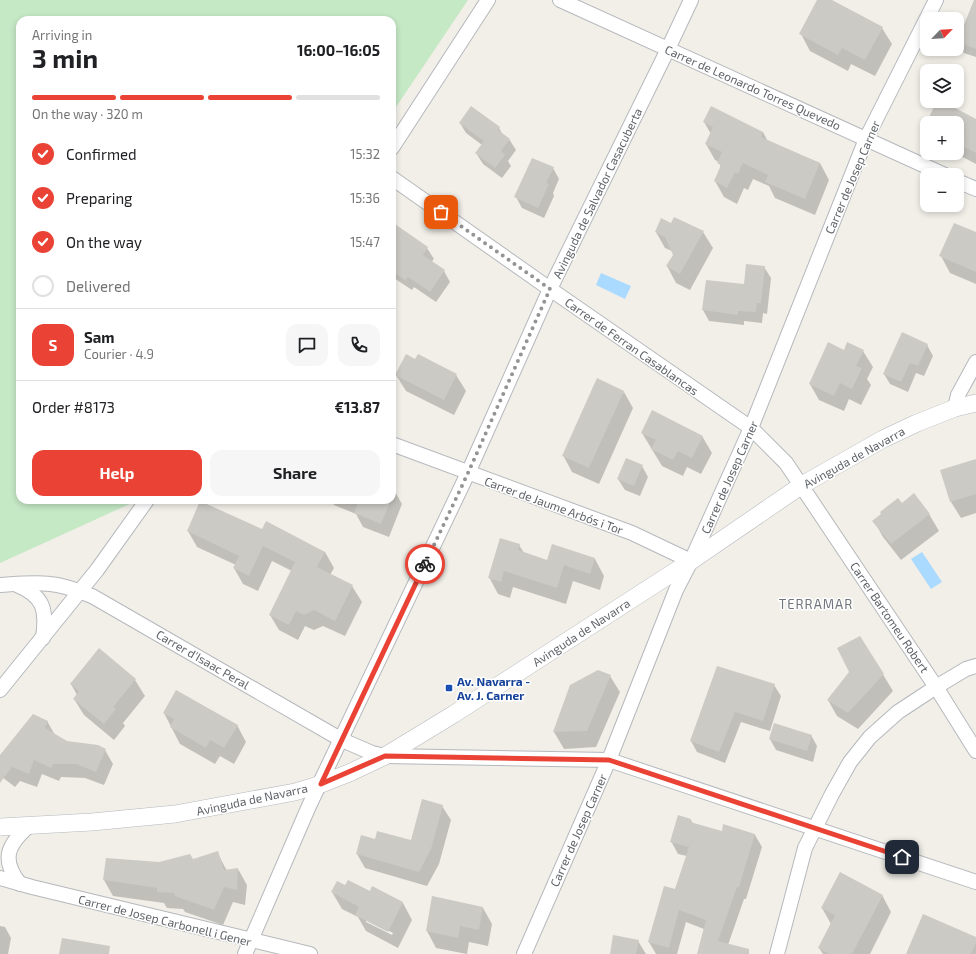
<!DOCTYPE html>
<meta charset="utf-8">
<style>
:root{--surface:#fff;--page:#f6f6f6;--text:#202124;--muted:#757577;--line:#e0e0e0;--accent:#ea4335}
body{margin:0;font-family:"Exo 2",sans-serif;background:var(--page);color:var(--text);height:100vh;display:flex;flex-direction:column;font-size:15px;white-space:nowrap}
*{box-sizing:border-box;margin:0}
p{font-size:13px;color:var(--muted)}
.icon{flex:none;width:22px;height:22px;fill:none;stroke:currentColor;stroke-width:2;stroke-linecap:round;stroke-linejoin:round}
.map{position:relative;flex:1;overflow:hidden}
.side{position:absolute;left:16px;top:16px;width:380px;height:488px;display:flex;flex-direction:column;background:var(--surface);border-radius:12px;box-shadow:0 2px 6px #0003}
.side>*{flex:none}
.needle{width:26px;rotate:65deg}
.fabs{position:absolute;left:920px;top:12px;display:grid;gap:8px}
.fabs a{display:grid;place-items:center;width:44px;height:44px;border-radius:8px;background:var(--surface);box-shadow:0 2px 6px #0003;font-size:20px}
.pin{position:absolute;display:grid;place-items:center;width:34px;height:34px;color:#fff;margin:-17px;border-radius:8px;box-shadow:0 2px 6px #0006}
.courier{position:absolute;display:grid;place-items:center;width:40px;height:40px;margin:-20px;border:3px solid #ea4335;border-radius:50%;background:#fff;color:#222;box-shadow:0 1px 5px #0007}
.head em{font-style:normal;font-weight:700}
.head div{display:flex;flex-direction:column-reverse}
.head{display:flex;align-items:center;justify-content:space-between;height:68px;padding:0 16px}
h1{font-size:26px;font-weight:700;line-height:30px}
.bar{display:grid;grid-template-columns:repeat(4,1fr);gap:6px 4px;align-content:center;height:48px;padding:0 16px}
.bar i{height:5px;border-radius:3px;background:var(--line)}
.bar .active{background:var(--accent)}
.bar p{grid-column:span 4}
.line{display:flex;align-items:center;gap:10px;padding:0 16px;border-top:1px solid var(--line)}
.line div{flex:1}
.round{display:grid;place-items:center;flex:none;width:42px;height:42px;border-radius:12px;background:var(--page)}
ol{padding:0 16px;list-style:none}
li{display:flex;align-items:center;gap:12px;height:44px}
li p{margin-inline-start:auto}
li .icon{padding:4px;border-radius:50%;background:var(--accent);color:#fff;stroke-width:4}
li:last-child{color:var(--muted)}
li i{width:22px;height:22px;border:2px solid var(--line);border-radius:50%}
.button{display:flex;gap:8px;margin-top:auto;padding:8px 16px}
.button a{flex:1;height:46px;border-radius:12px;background:var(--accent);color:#fff;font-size:16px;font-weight:700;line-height:46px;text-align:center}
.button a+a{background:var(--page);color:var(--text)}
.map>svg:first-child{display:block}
.green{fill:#c5e8c5}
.water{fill:#aadaff}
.shadow{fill:#0003;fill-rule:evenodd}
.building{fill:#cccac5}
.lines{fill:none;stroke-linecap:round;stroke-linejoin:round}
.minor-casing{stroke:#b5b8bc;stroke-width:16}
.tertiary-casing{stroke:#b5b8bc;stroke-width:18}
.minor{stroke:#fff;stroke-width:14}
.tertiary{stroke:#fff;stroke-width:17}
.done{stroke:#929495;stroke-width:4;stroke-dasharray:0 7.2}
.route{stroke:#ea4335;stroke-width:5}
.transit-dot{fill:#1a4fb4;stroke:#fff;stroke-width:1.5}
.labels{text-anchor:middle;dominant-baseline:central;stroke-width:3;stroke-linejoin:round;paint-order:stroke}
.street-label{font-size:12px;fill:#5f6368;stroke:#fff}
.transit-label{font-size:12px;font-weight:bold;fill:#164399;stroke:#fff;text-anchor:start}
.neighbourhood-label{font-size:13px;letter-spacing:1px;fill:#70757a;stroke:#fff}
</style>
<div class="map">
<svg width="976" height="954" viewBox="0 0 976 954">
<rect width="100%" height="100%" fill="#f1efe8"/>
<!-- green -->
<path class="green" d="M0 0H468L392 113V20H20V500H135L134 502 0 563Z"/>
<!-- water -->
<g class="water">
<path d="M601 273 631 286 625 299 596 285Z"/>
<path d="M922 552 942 582 931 589 911 559Z"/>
</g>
<!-- shadow -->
<g class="shadow">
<path d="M818 0H830L882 28 892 44 875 76 851 64 848 71 810 51 801 34Z"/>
<path d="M975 0H976V57L964 53 958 42Z"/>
<path d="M938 101 976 120V164L955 153H957V123H927Z"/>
<path d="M704 122 763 132 768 142 820 163 829 180 815 215 775 198 769 186 753 179 748 190 744 188 737 204 724 197 715 181 721 168 719 162 715 160 706 144 711 134Z"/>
<path d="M460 123 499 128 503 135 509 139 516 150 508 161 511 166 502 178 483 164 476 153 482 145 466 133Z"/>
<path d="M553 168 559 179 553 193 554 196 544 218 522 208 516 197Z"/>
<path d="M672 224 703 232 713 248 690 290 676 283 667 266 674 255 672 251 665 248 656 232Z"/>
<path d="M392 227 427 248 434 259 431 262 444 271 450 282 436 302 414 287 412 290 394 278 392 275Z"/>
<path d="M976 233V284L950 273 941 256Z"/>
<path d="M764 267 771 278 767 314 763 313 762 323 744 321V325L709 321 703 310 745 286Z"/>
<path d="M927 345 933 356 924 376 916 373 908 392 890 384 884 374Z"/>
<path d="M844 351H863L873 367 867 379 871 385 861 405 849 399 844 411 819 400 810 384Z"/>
<path d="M416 361 456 375 466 391 454 415 406 391 396 375Z"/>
<path d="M624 392 633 408 599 484 572 472 563 455Z"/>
<path d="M642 433 702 436 712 453 701 474 687 467 683 476 662 466Z"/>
<path d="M976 460V513L961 518 951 502Z"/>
<path d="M642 466 648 477 640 496 625 490 618 479Z"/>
<path d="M392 490H394L402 504 389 537 363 527 356 514 334 505 331 500H392Z"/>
<path d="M201 502 263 531 325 552 334 568 330 575 352 586 362 602 345 636 323 626 314 630 305 626 298 640 279 630 270 615 292 571 272 561 258 591 243 584 234 568 236 565 197 547 188 531Z"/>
<path d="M902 504 929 514 939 531 901 560 883 537 874 521Z"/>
<path d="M519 545 524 553 548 561 595 559 604 576 600 590 573 581 566 604 513 587 510 598 498 594 489 577Z"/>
<path d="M860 637 893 691 858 729 837 716 828 700 850 672Z"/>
<path d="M610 676 620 692 596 747 564 749 554 732 571 686Z"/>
<path d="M135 680 145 696 123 723 125 726 114 740 84 715 74 699 77 695 71 684Z"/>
<path d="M774 685 781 696 770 731 741 722 725 763 697 752 691 741Z"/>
<path d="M164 713 237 725 246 742 234 764 220 756 215 764 180 744Z"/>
<path d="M47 721 55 735 66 742 105 750 113 764 104 785 85 778 61 777 59 781 42 774 37 787 20 781 15 787 2 777 0 773V756Z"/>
<path d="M811 735 817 746 813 762 776 750 770 739Z"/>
<path d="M442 806 451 820 439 864 427 886 365 868 357 854 376 840 411 842Z"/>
<path d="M691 820 693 824 722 832 755 835 762 847 746 899H744L728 945 742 954H698L704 929 686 922 677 954H656L649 942 675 890 687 856 678 854 671 841Z"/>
<path d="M217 852 227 871 238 869 247 885 245 905 233 902 223 925 185 912 183 909 167 908 164 903 113 896 104 880 159 863 193 860Z"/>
<path d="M346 886 370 892 373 887 403 903 412 920 398 948 366 931 358 917 342 909 332 892ZM366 919 393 933 392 935 366 922Z"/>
<path d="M882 895 891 912 870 954H823L819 948 831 924 822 908Z"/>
<path d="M433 898 483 908 492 924 488 946 469 942 467 954 436 948 427 931Z"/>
<path d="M0 926 5 927 11 938 8 954H0Z"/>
<path d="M976 938V954H907Z"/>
<path d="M638 941 646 954H611Z"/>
</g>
<!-- building -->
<g class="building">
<path d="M817 0H832L883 27 865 60 842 48 838 55 799 34Z"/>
<path d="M974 0H976V49L957 42Z"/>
<path d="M937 101H942L976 119V153L957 143V123H926Z"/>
<path d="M471 106 500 127 498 130 510 139 501 151 505 155 495 168 475 153 484 141 459 123Z"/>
<path d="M711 106 763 132 761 137 820 163 805 199 765 182 768 175 743 163 738 174 735 172 727 188 714 181 721 165 717 163 722 152 705 144 713 127 703 122Z"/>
<path d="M532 158 554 167 546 183 549 184 538 208 514 197Z"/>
<path d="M674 217 704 231 680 274 666 266 673 255 665 237 655 232 661 218 671 223Z"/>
<path d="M392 222 428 247 423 255 445 270 430 292 408 277 405 280 392 271Z"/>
<path d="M954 223 976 232V272L939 256Z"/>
<path d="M746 264 765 266 761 303H757L756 312 738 311V315L702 310 706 280 744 284Z"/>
<path d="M902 332 928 344 918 366 910 363 901 382 883 374Z"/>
<path d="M828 342 844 350 847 342 864 350 856 366 862 368 852 389 840 383 834 396 809 384Z"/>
<path d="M406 354 415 359 418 354 457 374 444 400 395 375Z"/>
<path d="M597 378 624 391 589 468 562 456Z"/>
<path d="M652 410 703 436 692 458 678 451 673 460 651 449 656 440 641 433Z"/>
<path d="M626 458 643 465 634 486 617 479Z"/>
<path d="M976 459V494L950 502 940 470Z"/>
<path d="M914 493 930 514 891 544 872 521 881 514 880 512 898 498 902 503Z"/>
<path d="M359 500H391L381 524 354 513Z"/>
<path d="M200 501 262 529 266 521 325 552 317 567 353 585 335 621 314 610 304 615 296 611 289 625 269 615 295 562 263 546 249 576 233 568 239 556 187 531Z"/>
<path d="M500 538 520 544 518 550 547 560 552 544 595 558 590 574 564 565 557 588 504 571 501 582 488 578Z"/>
<path d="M860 636 884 674 848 713 827 700 849 672 837 648Z"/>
<path d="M99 648 136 679 113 707 116 709 104 724 73 699 79 691 70 684Z"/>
<path d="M717 666 775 684 763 721 735 712 719 752 690 741Z"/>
<path d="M598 670 611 675 587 731 553 732 570 685Z"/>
<path d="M176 690 238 725 224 748 210 740 206 748 170 727 174 719 163 713Z"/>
<path d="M33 714 48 721 45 728 67 741 98 745 106 749 96 772 76 764H53L51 768 34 760 29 774 12 767 0 783V755Z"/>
<path d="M774 723 812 735 807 751 769 739Z"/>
<path d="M422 799 443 805 431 849 419 872 356 854 361 835 375 839 377 831 411 840Z"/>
<path d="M678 815 691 819 690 822 722 831 723 824 755 834 739 887H737L718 941 749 949V954H697L706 920 679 910 669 948 648 942 664 886 675 889 689 847 670 842Z"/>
<path d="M218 851 224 870 238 868 237 890 224 887 214 910 175 896 174 893 157 892V888L103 880 106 858 159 862 190 854 193 859Z"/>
<path d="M840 872 883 895 852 954H829L818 948 835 915 821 908Z"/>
<path d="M348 880 370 891 372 886 403 902 388 932 355 915 359 907 331 892 337 881 345 885Z"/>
<path d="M432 896 483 907 479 930 460 926 458 938 426 931Z"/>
<path d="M923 914 976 937V943L971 954H906Z"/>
<path d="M613 935 639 940 636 954H610Z"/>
<path d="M62 938 110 946 109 954H59Z"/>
</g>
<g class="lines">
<defs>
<g id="minor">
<path d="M560 0 945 175"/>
<path d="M392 148 488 0"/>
<path d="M392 178 550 289 751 428 786 463 936 687 976 751"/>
<path d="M957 181 976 189"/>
<path d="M955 408 958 395 976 362"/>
<path d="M392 444 632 533 691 561"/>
<path d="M0 585C17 584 34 582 50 584 65 585 79 591 92 596L342 740 372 753 385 756 609 760 976 882"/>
<path d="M17 585C44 596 47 610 43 638"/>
<path d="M0 690 97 570 147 500"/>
<path d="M0 878 32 887 310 954"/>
<path d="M20 884C0 859 8 844 30 825"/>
<path d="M245 954 309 806 468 473 550 289 668 49 691 0"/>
<path d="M524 954 609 760 676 590 691 561 751 428 866 139 936 0"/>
<path d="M777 954 805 848 832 794 850 762 870 737 898 712 936 687 966 669 976 666"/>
</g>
<path id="tertiary" d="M0 827 92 822 175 814 295 792 321 784 349 773 385 756 454 714 691 561 802 485 883 439 917 423 955 408 976 403"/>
</defs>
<!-- minor casing -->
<use href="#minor" class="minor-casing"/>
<!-- tertiary casing -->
<use href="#tertiary" class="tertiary-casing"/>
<!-- minor -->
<use href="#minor" class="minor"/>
<!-- tertiary -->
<use href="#tertiary" class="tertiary"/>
</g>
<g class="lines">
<!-- done -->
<path class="done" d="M425 564 468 473 550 289 441 212"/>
<!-- route -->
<path class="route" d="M425 564 321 784 385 756 609 760 902 857"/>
</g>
<!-- markers -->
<rect class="transit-dot" x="445" y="684" width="8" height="8" rx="2"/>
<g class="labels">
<!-- street labels -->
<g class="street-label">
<text transform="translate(753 87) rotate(24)">Carrer de Leonardo Torres Quevedo</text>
<text transform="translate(852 177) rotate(-67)">Carrer de Josep Carner</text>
<text transform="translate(597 193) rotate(-64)">Avinguda de Salvador Casacuberta</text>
<text transform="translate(632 346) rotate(35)">Carrer de Ferran Casablancas</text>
<text transform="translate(854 457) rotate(-29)">Avinguda de Navarra</text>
<text transform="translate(729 477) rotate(-66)">Carrer de Josep Carner</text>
<text transform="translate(554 505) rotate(20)">Carrer de Jaume Arbós i Tor</text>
<text transform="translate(890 617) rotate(56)">Carrer Bartomeu Robert</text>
<text transform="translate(581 632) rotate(-33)">Avinguda de Navarra</text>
<text transform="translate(203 659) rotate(30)">Carrer d'Isaac Peral</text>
<text transform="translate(252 799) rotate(-12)">Avinguda de Navarra</text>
<text transform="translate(578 830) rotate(-66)">Carrer de Josep Carner</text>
<text transform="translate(165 920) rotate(14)">Carrer de Josep Carbonell i Gener</text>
</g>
<!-- transit labels -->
<g class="transit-label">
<text x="457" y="681">Av. Navarra -<tspan x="457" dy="14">Av. J. Carner</tspan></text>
</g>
<!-- neighbourhood labels -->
<g class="neighbourhood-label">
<text x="816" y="604">TERRAMAR</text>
</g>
</g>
</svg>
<div class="fabs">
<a><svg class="needle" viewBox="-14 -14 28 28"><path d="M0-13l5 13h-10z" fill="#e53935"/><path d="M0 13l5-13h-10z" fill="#757577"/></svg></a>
<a><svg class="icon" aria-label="layers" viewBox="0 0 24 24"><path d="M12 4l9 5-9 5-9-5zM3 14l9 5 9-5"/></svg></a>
<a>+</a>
<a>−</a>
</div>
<div class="pin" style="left:441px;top:212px;background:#ea580c"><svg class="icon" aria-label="bag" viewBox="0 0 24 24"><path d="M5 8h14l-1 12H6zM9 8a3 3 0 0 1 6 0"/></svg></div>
<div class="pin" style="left:902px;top:857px;background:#1f2937"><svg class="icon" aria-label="home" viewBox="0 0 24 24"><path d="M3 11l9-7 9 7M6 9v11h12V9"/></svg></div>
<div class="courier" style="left:425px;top:564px"><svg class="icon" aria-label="bike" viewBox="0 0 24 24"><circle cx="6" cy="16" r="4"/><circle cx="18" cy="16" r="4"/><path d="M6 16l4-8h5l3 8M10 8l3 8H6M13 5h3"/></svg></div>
<section class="side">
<div class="head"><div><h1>3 min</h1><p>Arriving in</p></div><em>16:00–16:05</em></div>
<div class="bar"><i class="active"></i><i class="active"></i><i class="active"></i><i></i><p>On the way · 320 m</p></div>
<ol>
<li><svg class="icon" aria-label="check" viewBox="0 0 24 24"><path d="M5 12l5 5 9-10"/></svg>Confirmed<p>15:32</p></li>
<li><svg class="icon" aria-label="check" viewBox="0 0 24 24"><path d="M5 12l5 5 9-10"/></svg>Preparing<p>15:36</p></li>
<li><svg class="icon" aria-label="check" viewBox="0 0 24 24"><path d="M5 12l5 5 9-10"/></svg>On the way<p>15:47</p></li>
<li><i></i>Delivered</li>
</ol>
<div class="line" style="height:72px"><b class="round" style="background:var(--accent);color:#fff">S</b><div><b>Sam</b><p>Courier · 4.9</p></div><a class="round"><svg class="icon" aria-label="chat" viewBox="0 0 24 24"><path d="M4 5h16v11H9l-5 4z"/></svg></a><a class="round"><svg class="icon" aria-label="phone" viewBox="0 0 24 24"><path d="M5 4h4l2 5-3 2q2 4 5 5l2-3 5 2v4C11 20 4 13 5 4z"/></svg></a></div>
<div class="line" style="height:52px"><div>Order #8173</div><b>€13.87</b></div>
<div class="button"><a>Help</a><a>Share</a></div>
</section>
</div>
